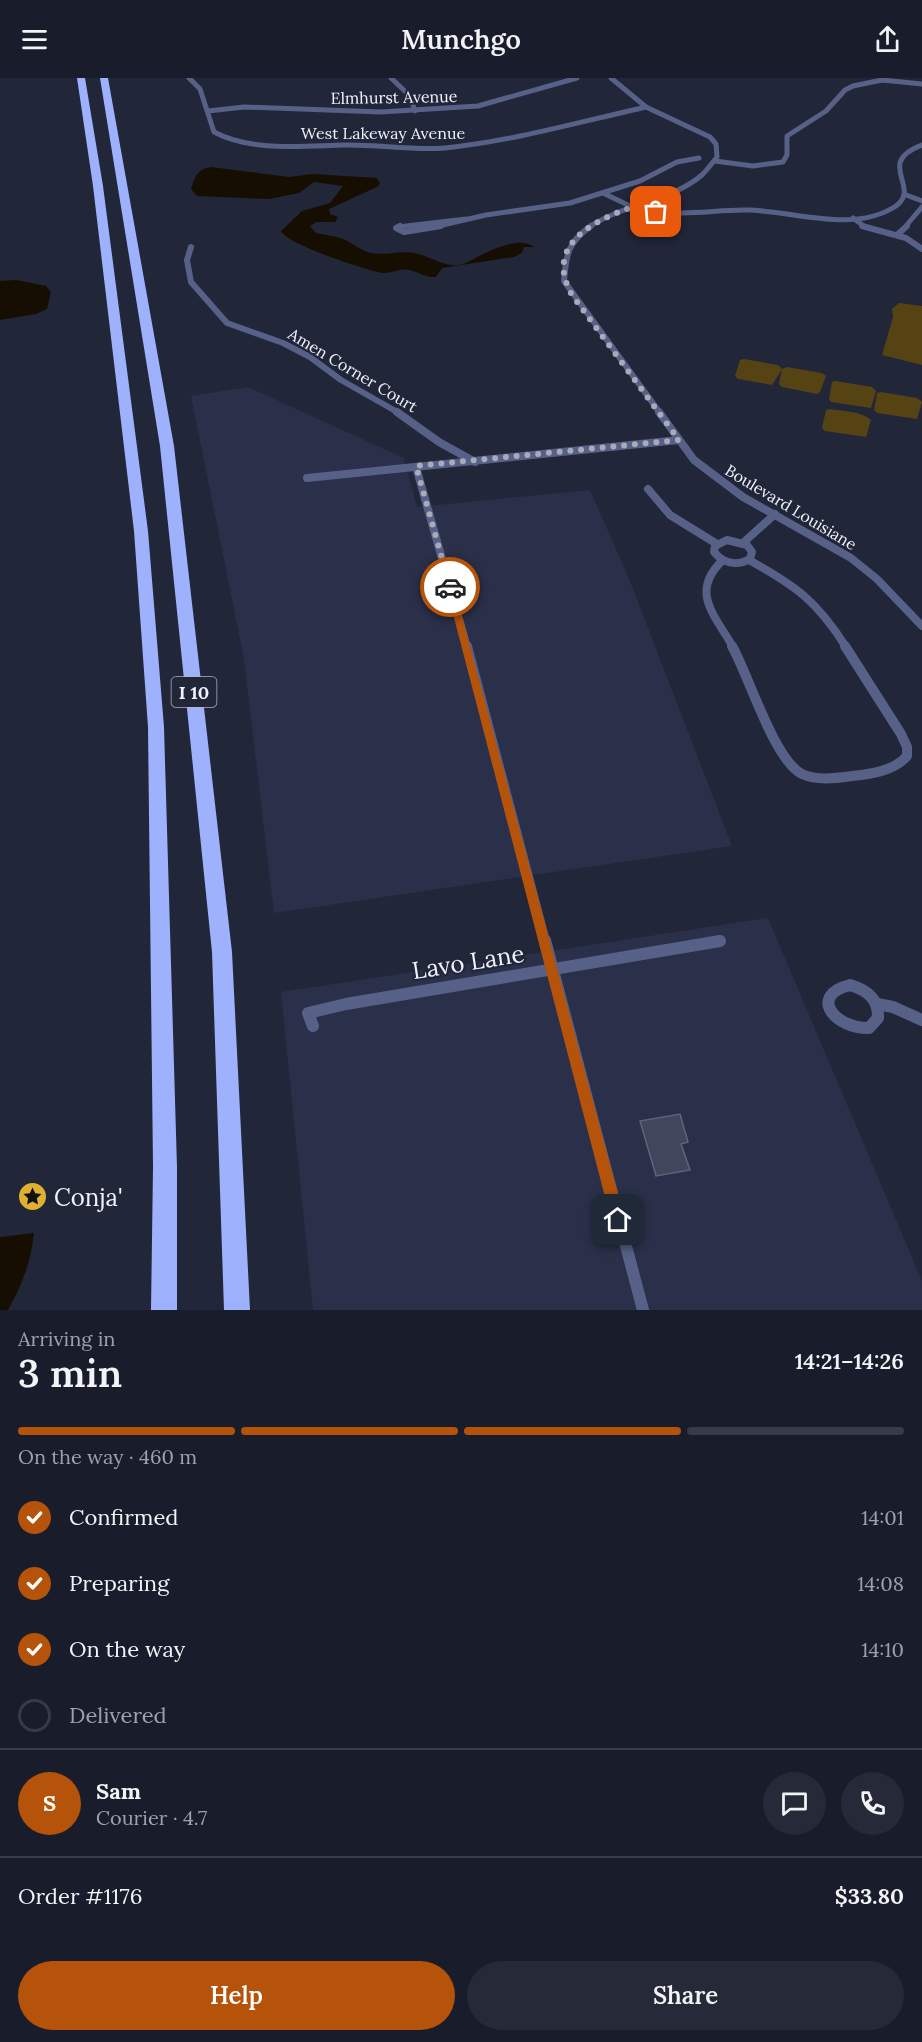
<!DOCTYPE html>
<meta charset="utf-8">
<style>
:root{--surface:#191c2b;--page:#262937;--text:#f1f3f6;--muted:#9fa1a9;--line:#373a47;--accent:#b45309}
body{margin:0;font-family:Lora,serif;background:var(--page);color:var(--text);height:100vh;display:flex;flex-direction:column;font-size:22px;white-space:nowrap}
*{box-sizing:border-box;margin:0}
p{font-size:20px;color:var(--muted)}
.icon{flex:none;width:33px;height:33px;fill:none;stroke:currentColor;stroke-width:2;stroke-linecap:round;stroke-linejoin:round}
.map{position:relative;height:1232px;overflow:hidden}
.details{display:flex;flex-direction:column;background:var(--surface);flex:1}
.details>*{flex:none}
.pin{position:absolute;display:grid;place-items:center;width:51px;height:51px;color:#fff;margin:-26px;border-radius:12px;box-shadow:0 3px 9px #0006}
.courier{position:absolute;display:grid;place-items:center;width:60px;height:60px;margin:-30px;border:4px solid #b45309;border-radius:50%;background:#fff;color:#222;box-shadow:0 2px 8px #0007}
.overview em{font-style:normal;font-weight:600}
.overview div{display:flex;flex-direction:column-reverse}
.overview{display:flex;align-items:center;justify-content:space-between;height:102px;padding:0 18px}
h1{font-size:39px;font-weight:600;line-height:45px}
.bar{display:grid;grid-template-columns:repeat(4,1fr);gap:9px 6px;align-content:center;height:72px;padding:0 18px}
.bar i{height:8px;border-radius:4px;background:var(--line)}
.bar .active{background:var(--accent)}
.bar p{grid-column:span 4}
.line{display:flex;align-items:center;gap:15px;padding:0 18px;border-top:2px solid var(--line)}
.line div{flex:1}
.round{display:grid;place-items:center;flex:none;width:63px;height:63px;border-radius:32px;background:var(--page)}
ol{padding:0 18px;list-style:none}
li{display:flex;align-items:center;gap:18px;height:66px}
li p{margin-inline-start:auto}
li .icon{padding:6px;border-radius:50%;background:var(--accent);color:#fff;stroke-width:4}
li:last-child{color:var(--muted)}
li i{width:33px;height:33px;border:3px solid var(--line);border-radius:50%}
.action{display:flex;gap:12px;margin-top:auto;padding:12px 18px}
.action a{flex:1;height:69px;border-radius:36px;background:var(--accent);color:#fff;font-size:24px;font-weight:600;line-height:69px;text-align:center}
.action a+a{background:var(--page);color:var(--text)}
header{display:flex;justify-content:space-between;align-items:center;height:78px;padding:0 18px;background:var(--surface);font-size:27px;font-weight:600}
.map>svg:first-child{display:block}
.built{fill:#2a3049}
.green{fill:#564313}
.water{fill:#160f01}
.building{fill:#40465b;stroke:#5e647a;stroke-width:1.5}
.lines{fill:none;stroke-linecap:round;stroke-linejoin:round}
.street-far4{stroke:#576187;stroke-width:5}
.street-far3{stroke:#576187;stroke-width:6}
.street-far2{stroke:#576187;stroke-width:8}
.street-far1{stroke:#576187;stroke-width:10}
.street{stroke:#576187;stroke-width:12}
.highway{fill:#9eb1fd;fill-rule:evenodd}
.route{fill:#b45309}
.done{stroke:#a8abb8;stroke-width:6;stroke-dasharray:0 10.8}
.labels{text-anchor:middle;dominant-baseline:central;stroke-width:4.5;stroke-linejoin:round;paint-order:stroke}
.far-street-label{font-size:16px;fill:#f0f3fd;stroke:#212639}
.shield{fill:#212639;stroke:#b2b6c2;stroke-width:1.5}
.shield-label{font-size:18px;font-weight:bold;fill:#f0f3fd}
.near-street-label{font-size:24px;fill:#f0f3fd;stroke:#212639}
.near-poi-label{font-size:24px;fill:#f0f3fd;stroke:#212639;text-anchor:start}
</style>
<header><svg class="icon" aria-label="menu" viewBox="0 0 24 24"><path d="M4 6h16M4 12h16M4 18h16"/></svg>Munchgo<svg class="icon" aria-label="share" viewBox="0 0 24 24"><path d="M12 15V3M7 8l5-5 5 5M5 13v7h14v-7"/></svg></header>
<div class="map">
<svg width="922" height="1232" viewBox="0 0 922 1232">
<rect width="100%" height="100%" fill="#212639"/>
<!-- built -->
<g class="built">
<path d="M248 309 404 380 417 429 590 412 630 503 732 768 274 835 244 581 191 318Z"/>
<path d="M768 840 922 1203V1232H313L281 914Z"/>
</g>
<!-- green -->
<g class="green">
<path d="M899 225 922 228V287L882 277 893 239 892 231Z"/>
<path d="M744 281 778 287 782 291 787 289 822 295 826 298 820 314 817 316 782 309 779 306 782 291 772 307 738 301 735 298 740 282Z"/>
<path d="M836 303 872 309 876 313 871 330 831 324 829 321 832 304Z"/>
<path d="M881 314 917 320 922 324 917 341 877 335 874 332 877 315Z"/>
<path d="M830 331C842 333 861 333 871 342L866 359 825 353 822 350 826 332Z"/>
</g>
<!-- water -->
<g class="water">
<path d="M211 89 289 99 313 96 377 100 380 106 377 109 329 131 330 136 338 139 335 144H317L310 148 316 155C325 157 335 158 343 161 352 165 359 171 368 174 384 179 399 172 414 175 431 178 450 193 466 185 481 177 517 156 534 169H524L522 175 514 179 442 190 436 199C425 200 419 194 409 192 400 190 391 196 382 195 366 192 286 166 281 153L302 133 330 125 343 108 314 104 299 115 269 121 197 118 191 111C195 99 197 91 211 89Z"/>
<path d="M17 202 46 208 51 214 47 231 36 236 0 242V203Z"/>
<path d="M34 1155C31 1184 22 1207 8 1232H0V1159Z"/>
</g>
<!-- building -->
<path class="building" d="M680 1036 688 1064 681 1066 690 1092 656 1098 640 1043Z"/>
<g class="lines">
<!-- street-far4 -->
<g class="street-far4">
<path d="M189 0 200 11 214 54C252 74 302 68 344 67 377 66 412 73 445 70 513 63 579 44 646 29"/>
<path d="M391 0 410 18 415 33"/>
<path d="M208 33 244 29 381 34 478 28 577 0"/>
<path d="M715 83 753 88 783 84 787 77V58L826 33 845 12 853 8 882 2 922 6"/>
<path d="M603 115 632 129"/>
<path d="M906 117 922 123"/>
<path d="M639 127C675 142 710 131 748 132 795 133 853 156 896 128 922 109 874 85 922 67"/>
<path d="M853 140 865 149"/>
<path d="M398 149 466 141"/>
<path d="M434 149 486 137 570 125 640 103 677 84 699 80"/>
<path d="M589 149C623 126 670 124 702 97 707 92 712 85 717 79L716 66 710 59 646 29 611 0"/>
<path d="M905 149 922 129"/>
</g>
<!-- street-far3 -->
<g class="street-far3">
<path d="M400 148 396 150 404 154 441 148"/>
<path d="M591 148C568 164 566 176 564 203L660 335"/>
<path d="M862 148 906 160 922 171"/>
<path d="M897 157 907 148"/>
<path d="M191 169 187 182 191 204 227 245 283 265 310 279 341 302 399 335"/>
</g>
<!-- street-far2 -->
<g class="street-far2">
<path d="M397 334 439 364 475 384"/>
<path d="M659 334 694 382 743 419 851 480 877 501 922 548"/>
<path d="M416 389 467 569"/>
<path d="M307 400 679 362"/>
<path d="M648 411 670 437 717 466"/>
<path d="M727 462 747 467 752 474 750 481C737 488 724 486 714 474L715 468Z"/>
<path d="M743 465 775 436"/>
<path d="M723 482C689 514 715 537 733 569"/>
<path d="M749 482C796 508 817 523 846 569"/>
</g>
<!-- street-far1 -->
<g class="street-far1">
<path d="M467 568 545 863"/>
<path d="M732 568C749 598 774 682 802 696 817 703 837 700 852 698 871 696 894 693 907 678V669L901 656 845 568"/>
<path d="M717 863H720"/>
</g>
<!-- street -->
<g class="street">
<path d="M545 862 643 1232"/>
<path d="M850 907C867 912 879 921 878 940L869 950C836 951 807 918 850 907Z"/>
<path d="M877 926 893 929 922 942"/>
<path d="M313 948 308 935 346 926 720 863"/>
</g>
<!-- highway -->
<g class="highway">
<path d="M77 0H85L103 108 148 453 164 649 177 1089V1232H151L153 1089 148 649 134 453 93 108Z"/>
<path d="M100 0H108L174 368 232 874 250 1232H224L212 874 160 368Z"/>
</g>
</g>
<!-- route -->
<path class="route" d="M450 507 454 509 625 1142 618 1149 611 1142 446 509Z"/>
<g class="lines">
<!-- done -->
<path class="done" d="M450 509 416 388 679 362 572 217C542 165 598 140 639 127L656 134"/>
</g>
<!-- icons -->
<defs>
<symbol id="sight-disc" viewBox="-11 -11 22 22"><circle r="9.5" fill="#deb133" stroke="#212639"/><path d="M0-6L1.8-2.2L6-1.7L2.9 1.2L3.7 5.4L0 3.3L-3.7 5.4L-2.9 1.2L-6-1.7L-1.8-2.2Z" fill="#111"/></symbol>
</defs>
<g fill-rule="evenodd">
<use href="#sight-disc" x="16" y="1102" width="33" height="33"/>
</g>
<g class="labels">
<!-- far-street labels -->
<g class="far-street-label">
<text transform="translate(394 19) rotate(-1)">Elmhurst Avenue</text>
<text x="383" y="55">West Lakeway Avenue</text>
<text transform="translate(353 292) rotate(31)">Amen Corner Court</text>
<text transform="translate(791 429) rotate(31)">Boulevard Louisiane</text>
</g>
<!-- shield labels -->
<rect class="shield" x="171.5" y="599" width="45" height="30" rx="4.5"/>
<g class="shield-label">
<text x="194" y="614">I 10</text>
</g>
<!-- near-street labels -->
<g class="near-street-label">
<text transform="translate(468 884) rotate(-9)">Lavo Lane</text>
</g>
<!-- near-poi labels -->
<g class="near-poi-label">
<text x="54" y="1119">Conja'</text>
</g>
</g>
</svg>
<div class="pin" style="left:656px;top:134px;background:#ea580c"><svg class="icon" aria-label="bag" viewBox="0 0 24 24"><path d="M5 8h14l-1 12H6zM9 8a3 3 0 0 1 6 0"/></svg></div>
<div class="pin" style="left:618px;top:1142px;background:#1f2937"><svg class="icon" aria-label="home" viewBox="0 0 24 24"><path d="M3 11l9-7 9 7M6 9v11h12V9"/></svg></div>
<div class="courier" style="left:450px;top:509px"><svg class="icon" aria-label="car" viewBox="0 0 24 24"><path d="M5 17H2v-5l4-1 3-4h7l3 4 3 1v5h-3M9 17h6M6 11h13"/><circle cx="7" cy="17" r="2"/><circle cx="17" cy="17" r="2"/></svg></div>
</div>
<section class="details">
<div class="overview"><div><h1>3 min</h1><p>Arriving in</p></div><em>14:21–14:26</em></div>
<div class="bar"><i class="active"></i><i class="active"></i><i class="active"></i><i></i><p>On the way · 460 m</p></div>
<ol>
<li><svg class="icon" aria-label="check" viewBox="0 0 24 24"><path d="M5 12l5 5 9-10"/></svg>Confirmed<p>14:01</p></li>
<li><svg class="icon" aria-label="check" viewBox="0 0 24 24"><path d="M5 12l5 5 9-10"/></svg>Preparing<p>14:08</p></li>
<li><svg class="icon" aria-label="check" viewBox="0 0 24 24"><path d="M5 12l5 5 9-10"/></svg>On the way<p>14:10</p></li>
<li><i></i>Delivered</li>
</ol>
<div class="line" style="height:108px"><b class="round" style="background:var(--accent);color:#fff">S</b><div><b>Sam</b><p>Courier · 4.7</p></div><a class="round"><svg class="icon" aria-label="chat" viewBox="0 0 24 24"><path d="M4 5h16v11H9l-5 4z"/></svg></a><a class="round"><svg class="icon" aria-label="phone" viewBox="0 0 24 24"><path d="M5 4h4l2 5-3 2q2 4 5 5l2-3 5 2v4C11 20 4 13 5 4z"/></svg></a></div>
<div class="line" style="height:78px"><div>Order #1176</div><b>$33.80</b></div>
<div class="action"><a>Help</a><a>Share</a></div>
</section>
